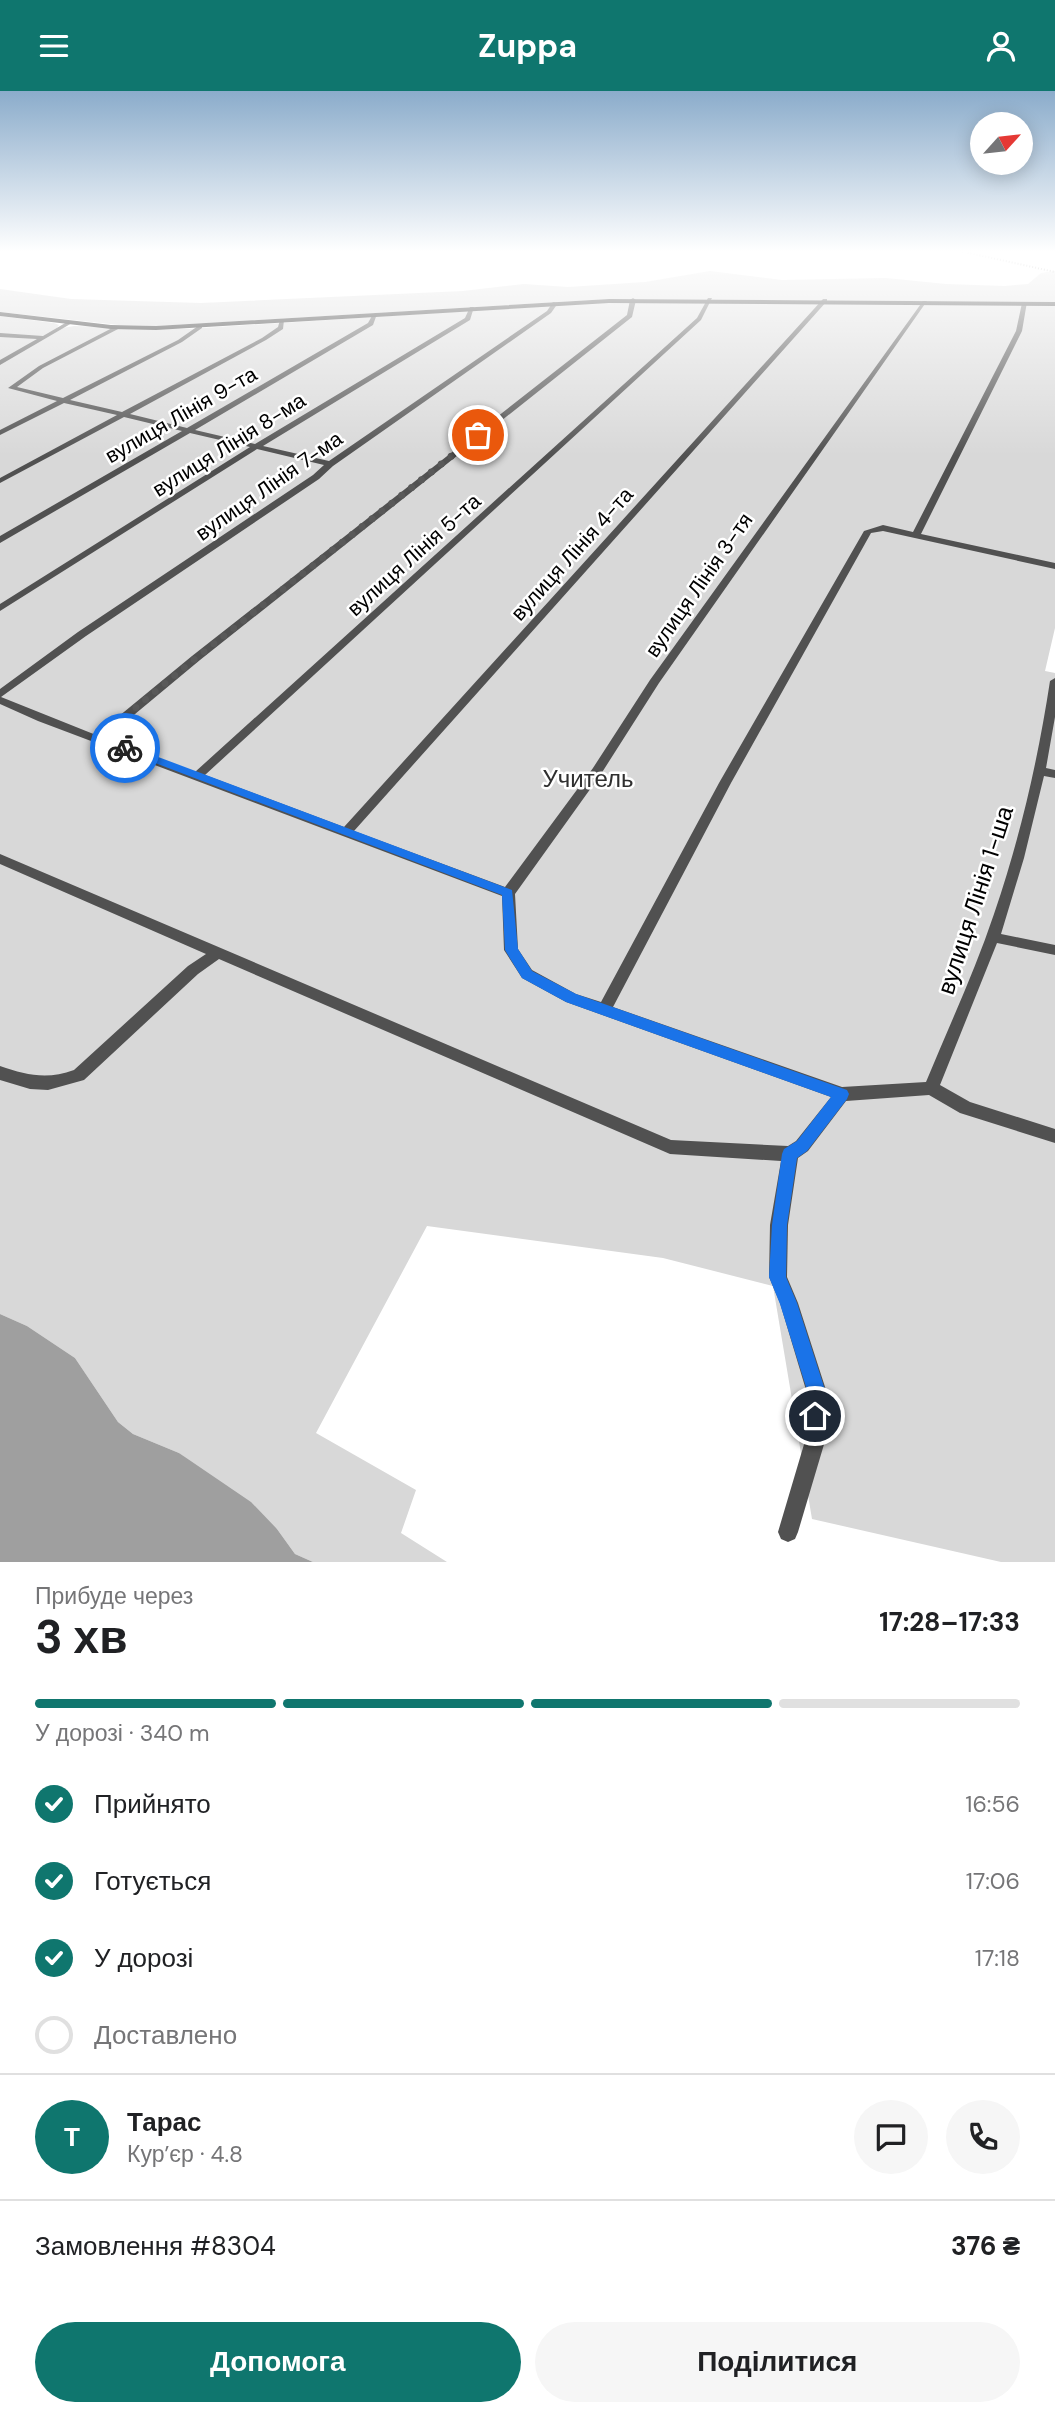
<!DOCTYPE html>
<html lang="uk">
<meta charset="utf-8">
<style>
:root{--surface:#fff;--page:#f6f6f6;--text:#202124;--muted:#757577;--line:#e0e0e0;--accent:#0f766e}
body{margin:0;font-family:"DM Sans",sans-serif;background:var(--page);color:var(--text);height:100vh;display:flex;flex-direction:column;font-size:26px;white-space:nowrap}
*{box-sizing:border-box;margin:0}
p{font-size:23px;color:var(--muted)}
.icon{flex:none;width:38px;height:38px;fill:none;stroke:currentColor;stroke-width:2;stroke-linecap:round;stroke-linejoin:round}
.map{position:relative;height:1471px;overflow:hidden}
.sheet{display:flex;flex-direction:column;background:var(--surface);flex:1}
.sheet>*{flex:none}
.needle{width:46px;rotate:63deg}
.tools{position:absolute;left:970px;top:21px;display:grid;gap:14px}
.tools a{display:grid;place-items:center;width:63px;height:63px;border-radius:50%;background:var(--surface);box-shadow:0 4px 18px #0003;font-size:35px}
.pin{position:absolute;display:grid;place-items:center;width:60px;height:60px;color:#fff;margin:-30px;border:4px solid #fff;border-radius:50%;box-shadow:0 2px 7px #0007}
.courier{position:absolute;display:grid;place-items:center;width:70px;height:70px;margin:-35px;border:5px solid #1a73e8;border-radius:50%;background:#fff;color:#222;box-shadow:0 2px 9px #0007}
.overview em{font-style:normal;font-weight:700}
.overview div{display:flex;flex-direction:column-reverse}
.overview{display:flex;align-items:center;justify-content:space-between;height:119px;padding:0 35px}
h1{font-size:46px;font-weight:700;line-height:52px}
.bar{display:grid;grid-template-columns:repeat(4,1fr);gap:10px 7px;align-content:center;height:84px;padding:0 35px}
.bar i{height:9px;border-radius:5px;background:var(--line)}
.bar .current{background:var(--accent)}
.bar p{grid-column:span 4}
.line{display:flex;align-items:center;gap:18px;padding:0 35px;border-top:2px solid var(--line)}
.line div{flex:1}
.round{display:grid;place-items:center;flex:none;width:74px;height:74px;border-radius:37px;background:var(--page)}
ol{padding:0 35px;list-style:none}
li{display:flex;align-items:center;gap:21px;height:77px}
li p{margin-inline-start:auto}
li .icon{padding:7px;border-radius:50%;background:var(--accent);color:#fff;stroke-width:4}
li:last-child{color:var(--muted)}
li i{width:38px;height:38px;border:4px solid var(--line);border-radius:50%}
.action{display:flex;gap:14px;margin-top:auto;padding:14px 35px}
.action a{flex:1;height:80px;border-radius:42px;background:var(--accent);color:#fff;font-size:28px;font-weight:700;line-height:80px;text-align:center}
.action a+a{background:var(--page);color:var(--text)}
header{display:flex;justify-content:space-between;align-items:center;height:91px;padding:0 35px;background:var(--accent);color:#fff;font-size:32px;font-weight:700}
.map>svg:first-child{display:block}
.green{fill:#d8d8d8}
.water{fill:#9f9f9f}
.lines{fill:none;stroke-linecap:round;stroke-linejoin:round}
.path{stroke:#737373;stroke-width:2;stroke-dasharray:1 2;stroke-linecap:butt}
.service{fill:#515151;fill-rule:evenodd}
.secondary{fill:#1e1e1e;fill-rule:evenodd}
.route{fill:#1a73e8}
.done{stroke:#595959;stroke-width:7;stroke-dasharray:0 12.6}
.labels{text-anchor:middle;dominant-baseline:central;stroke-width:5;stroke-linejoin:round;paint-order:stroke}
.far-street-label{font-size:21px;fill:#000;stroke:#fff}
.park-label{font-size:24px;fill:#2f2f2f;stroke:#fff}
.street-label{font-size:24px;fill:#000;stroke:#fff}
</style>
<header><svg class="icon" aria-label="menu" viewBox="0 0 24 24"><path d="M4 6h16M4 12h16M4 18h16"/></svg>Zuppa<svg class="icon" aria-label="person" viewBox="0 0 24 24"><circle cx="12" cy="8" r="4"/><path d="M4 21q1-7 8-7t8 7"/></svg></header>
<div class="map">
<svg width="1055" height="1471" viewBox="0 0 1055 1471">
<rect width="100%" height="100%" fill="#fff"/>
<!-- green -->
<g class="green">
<path d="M710 180 782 189 886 187 946 193 1005 195 1028 193 1041 182 1055 180V211L609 208 157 235 119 234 0 221V198L71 208 201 212 463 200 524 193 568 196 645 191Z"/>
<path d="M609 211 1055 214V537L1045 580 1055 582V1471H1001L812 1428 773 1195 663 1167 427 1135 316 1342 416 1399 401 1442 447 1471H313L295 1463 277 1438 179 1362 133 1343 118 1331 75 1267 27 1235 0 1223V225L54 232 59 234 56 238 74 235 186 238Z"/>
</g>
<!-- water -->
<path class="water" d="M0 1223 27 1235 75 1267 118 1331 133 1343 179 1362 251 1411 277 1438 295 1463 313 1471H0Z"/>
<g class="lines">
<!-- path -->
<path class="path" d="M956 159 1055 181"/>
<!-- service -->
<g class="service">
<path d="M633 207 636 209 632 226 200 569 105 648 195 681 697 227 708 207H712L701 229 205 684 344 736 823 208H827V210L354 740 505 796 593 677 650 589 923 210H927L659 592 601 683 515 803 518 858 532 879 576 903 601 911 719 692 864 440 883 434 913 441 1016 240 1022 212 1027 211 1022 240 921 443 1055 472V478L883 440 871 442 731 692 613 916 842 996 926 991C949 935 975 880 994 823 1020 747 1038 669 1050 590L1055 587V626L1046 677 1055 679V687L1044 685 1024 767 1001 843 1055 854V864L997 852 940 994 970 1011 1055 1038V1052L960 1022 929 1004 846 1010 808 1060 798 1067 788 1134 787 1186 798 1212 826 1299 825 1350 798 1441 795 1448 788 1451 781 1448 778 1441 805 1350 806 1299 780 1212 769 1186 770 1134 781 1070 670 1063 219 868 198 883 84 989 48 999 30 998 0 989V975C26 984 47 989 74 979L188 875 206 863 0 773V763L671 1049 788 1055 796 1050 831 1006 566 911 522 887 504 859 502 805 38 630 0 613V598L78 541 313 384 324 374 257 358 0 520V513L250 356 190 342 0 452V445L182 340 124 326 0 392V387L117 324 64 312 0 344V339L57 310 8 297 39 275 116 235H120V237L43 277 17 296 63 307 178 249 198 235H202V237L182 251 70 309 122 321 262 247 278 236 280 229H284L283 238 266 249 130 323 187 337 368 232 373 223H377L373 234 195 339 255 353 465 227 470 216H474L470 229 263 355 329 370 547 220 553 211 558 212 551 222 333 375 319 388 86 545 1 606 96 644 192 565 627 224 630 209Z"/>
<path d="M67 231 72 232 0 274V269L37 248 0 246V242L43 245Z"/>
</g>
<!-- secondary -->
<path class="secondary" d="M609 208 1055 211V215L609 212 156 239 111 238 0 225V221L111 234 156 235Z"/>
</g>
<!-- sky -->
<linearGradient id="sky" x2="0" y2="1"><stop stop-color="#8baccb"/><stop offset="0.44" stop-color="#fff"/><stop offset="1" stop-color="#fff" stop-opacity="0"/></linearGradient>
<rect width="1055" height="365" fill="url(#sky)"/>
<!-- route -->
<path class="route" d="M121 655H129L512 799 518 858 532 880 576 903 847 999 849 1003 847 1008 807 1060 797 1067 787 1134 786 1186 797 1212 825 1299 822 1331 815 1334 809 1331 806 1325 807 1299 780 1213 769 1186 772 1134 782 1063 784 1058 797 1050 831 1006 566 911 522 887 505 859 502 804 121 659Z"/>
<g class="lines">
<!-- done -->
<path class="done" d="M125 657 99 647 196 567 478 344"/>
</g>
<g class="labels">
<!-- far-street labels -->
<g class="far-street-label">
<text transform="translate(181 324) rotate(-30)">вулиця Лінія 9-та</text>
<text transform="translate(229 354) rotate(-32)">вулиця Лінія 8-ма</text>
<text transform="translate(269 395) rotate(-35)">вулиця Лінія 7-ма</text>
<text transform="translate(572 463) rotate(-48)">вулиця Лінія 4-та</text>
<text transform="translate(414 464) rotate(-42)">вулиця Лінія 5-та</text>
<text transform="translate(699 494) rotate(-55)">вулиця Лінія 3-тя</text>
</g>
<!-- park labels -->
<g class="park-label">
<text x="588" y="687">Учитель</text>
</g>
<!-- street labels -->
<g class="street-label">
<text transform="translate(975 809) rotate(-72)">вулиця Лінія 1-ша</text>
</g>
</g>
</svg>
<div class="tools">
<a><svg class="needle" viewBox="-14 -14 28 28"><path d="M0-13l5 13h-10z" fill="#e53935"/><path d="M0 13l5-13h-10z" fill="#757577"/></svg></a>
</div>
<div class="pin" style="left:478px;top:344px;background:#ea580c"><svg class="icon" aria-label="bag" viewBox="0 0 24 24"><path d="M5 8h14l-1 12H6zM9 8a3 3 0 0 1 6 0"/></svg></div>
<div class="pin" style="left:815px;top:1325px;background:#1f2937"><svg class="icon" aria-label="home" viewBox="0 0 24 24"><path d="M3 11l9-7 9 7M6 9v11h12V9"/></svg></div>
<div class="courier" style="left:125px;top:657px"><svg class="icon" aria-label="bike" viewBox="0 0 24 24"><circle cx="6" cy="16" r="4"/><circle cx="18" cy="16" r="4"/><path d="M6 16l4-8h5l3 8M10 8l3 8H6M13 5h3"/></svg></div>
</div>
<section class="sheet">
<div class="overview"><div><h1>3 хв</h1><p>Прибуде через</p></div><em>17:28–17:33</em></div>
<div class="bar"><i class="current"></i><i class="current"></i><i class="current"></i><i></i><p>У дорозі · 340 m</p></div>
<ol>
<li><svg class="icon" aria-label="check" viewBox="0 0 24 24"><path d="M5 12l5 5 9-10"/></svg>Прийнято<p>16:56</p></li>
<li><svg class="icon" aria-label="check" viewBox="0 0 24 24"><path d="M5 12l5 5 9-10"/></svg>Готується<p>17:06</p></li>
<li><svg class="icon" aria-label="check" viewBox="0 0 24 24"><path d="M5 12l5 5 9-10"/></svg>У дорозі<p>17:18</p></li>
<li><i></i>Доставлено</li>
</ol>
<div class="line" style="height:126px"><b class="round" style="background:var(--accent);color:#fff">Т</b><div><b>Тарас</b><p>Кур’єр · 4.8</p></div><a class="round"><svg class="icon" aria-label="chat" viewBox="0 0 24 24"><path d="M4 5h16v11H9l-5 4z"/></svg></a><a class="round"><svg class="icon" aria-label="phone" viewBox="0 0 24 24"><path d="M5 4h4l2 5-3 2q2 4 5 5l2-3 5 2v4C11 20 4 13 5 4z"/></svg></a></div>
<div class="line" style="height:91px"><div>Замовлення #8304</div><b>376 ₴</b></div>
<div class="action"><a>Допомога</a><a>Поділитися</a></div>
</section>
